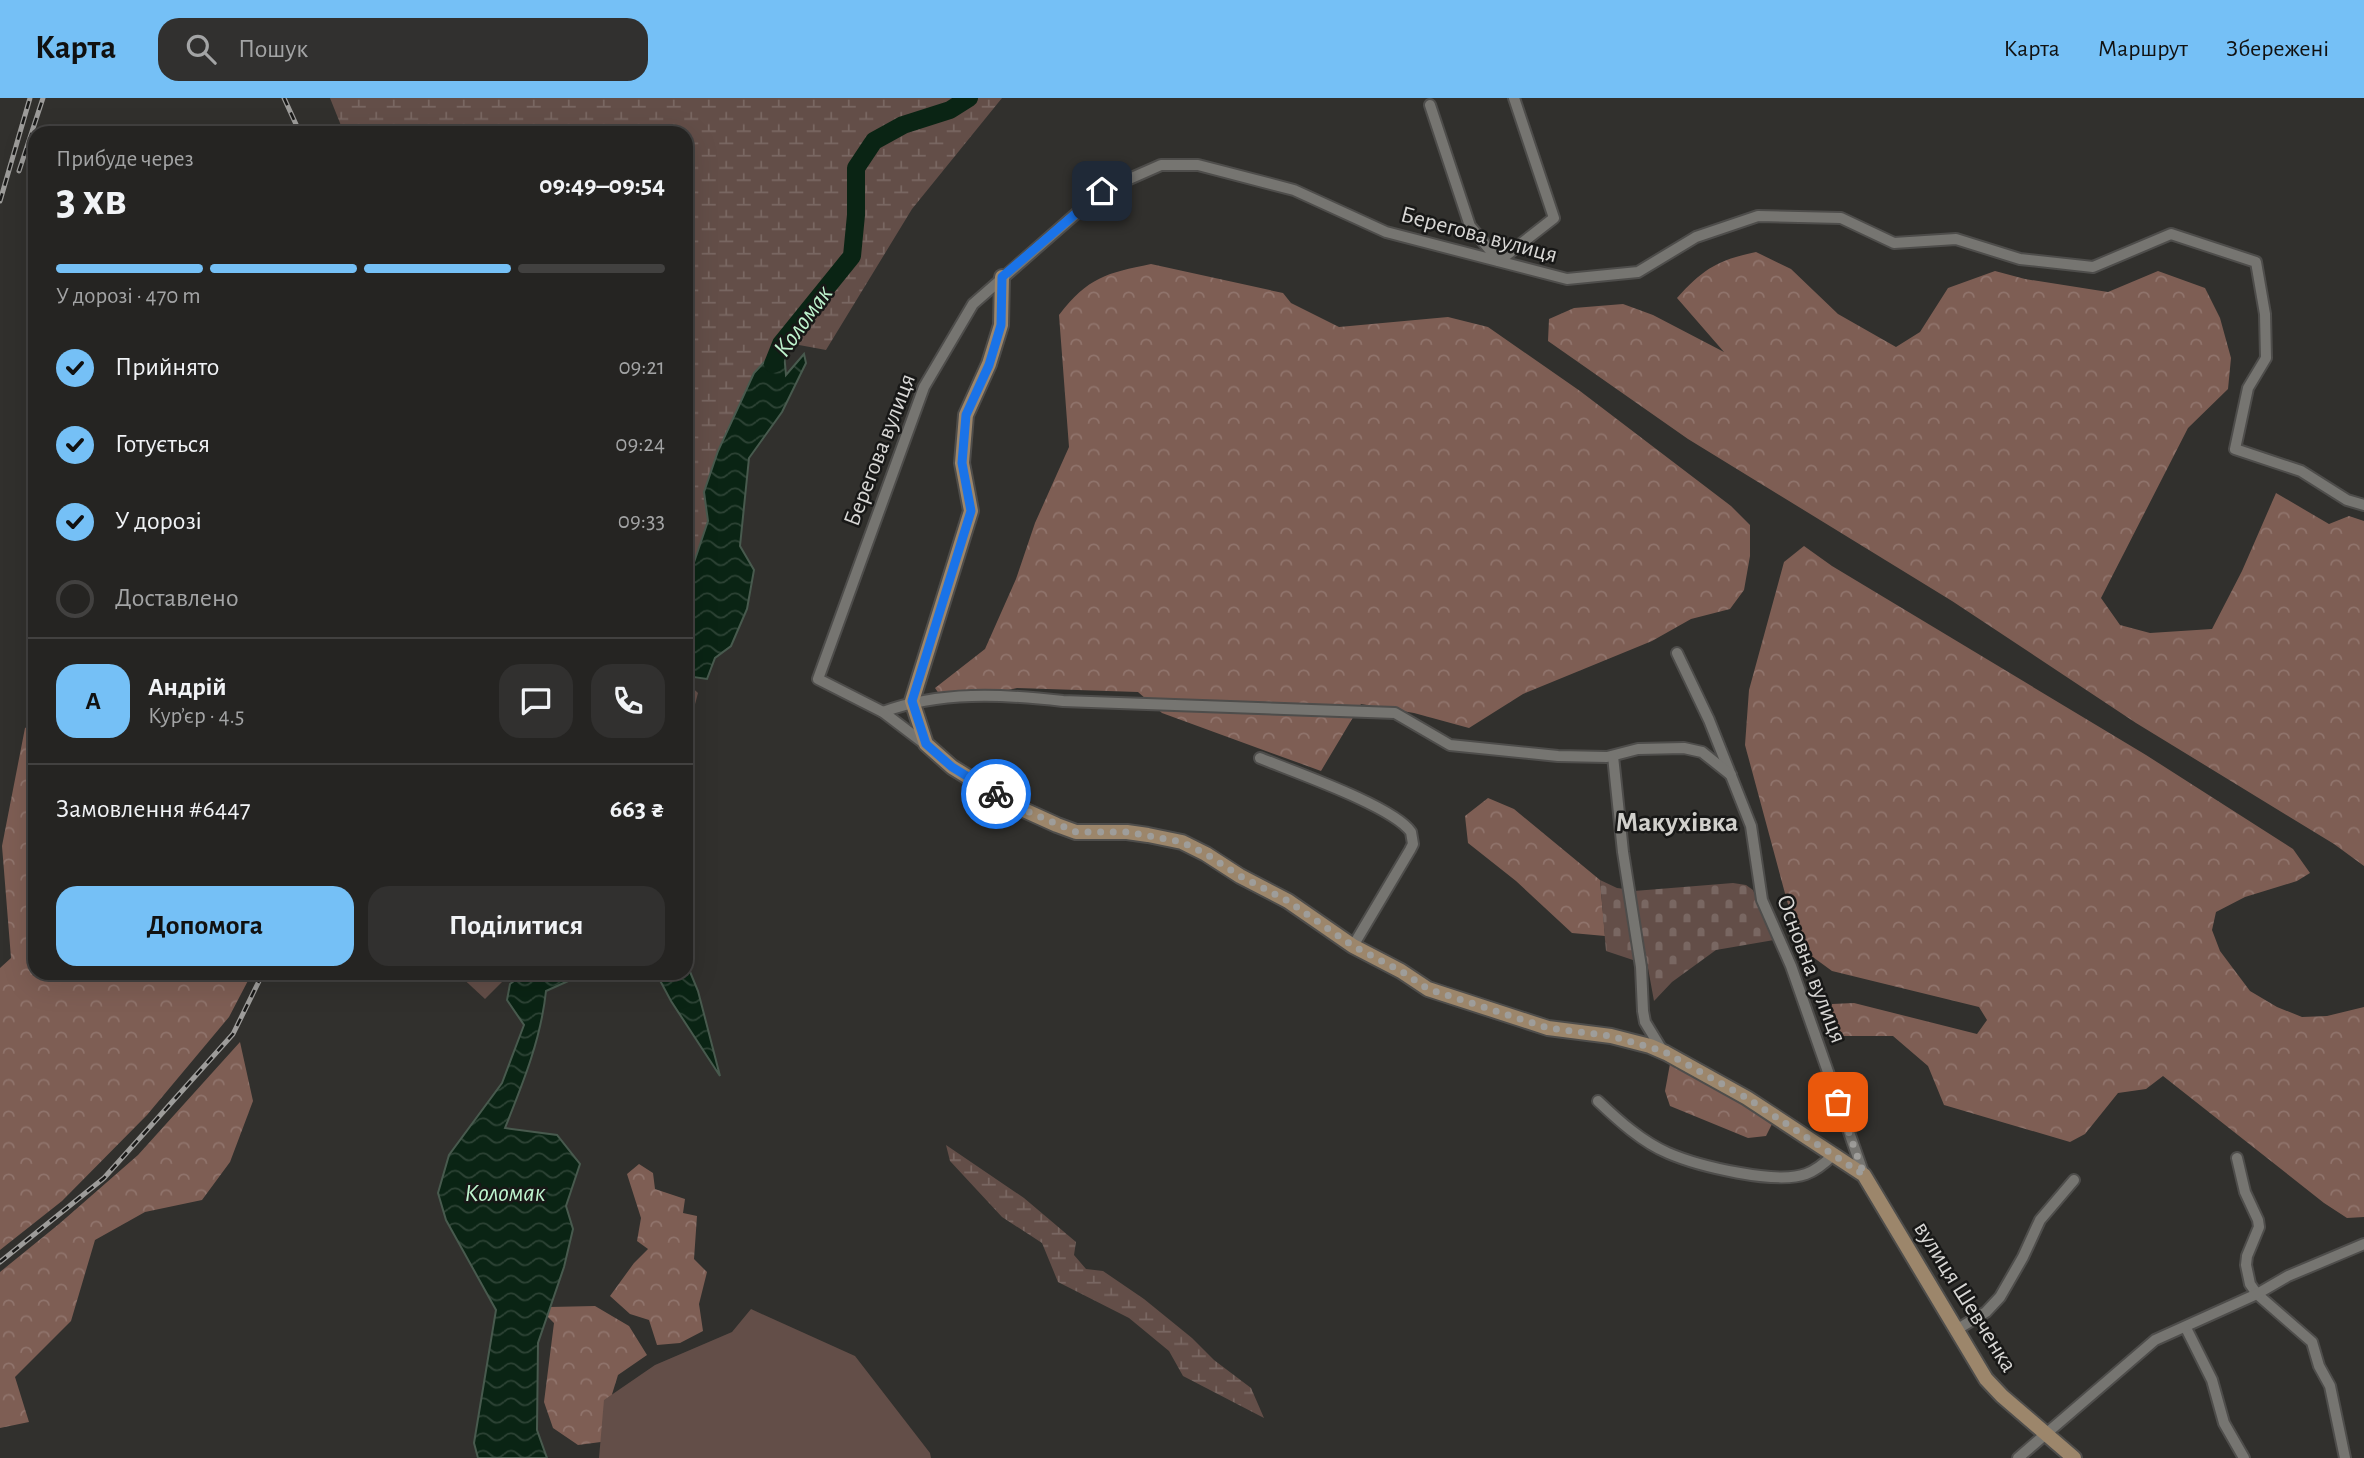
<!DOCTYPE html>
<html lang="uk">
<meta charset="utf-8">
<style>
:root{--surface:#252422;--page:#31302f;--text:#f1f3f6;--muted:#a3a4a5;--line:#424140;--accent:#75c0f6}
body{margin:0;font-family:"Alegreya Sans",sans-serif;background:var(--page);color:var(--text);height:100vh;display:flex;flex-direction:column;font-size:26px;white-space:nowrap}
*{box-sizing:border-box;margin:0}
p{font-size:23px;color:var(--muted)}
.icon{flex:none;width:38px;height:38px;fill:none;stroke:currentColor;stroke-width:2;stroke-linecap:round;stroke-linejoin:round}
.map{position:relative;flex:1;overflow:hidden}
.sheet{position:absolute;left:28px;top:28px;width:665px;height:854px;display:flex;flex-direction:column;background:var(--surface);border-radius:21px;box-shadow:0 7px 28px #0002,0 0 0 2px var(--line)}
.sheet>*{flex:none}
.pin{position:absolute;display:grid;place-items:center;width:60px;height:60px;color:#fff;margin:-30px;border-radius:14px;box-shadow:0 4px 10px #0006}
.courier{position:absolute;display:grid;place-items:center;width:70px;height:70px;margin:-35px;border:5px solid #1a73e8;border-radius:50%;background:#fff;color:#222;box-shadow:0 2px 9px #0007}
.overview em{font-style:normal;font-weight:700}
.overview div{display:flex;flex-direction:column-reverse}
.overview{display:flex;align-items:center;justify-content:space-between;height:119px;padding:0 28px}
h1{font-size:46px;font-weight:700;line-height:52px}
.bar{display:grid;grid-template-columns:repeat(4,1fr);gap:10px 7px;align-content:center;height:84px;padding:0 28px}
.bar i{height:9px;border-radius:5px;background:var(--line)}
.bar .current{background:var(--accent)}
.bar p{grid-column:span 4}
.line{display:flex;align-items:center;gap:18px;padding:0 28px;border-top:2px solid var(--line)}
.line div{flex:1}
.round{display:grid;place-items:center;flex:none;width:74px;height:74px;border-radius:21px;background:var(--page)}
ol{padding:0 28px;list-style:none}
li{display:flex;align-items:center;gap:21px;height:77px}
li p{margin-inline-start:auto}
li .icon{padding:7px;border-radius:50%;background:var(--accent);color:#111;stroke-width:4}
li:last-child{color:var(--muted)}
li i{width:38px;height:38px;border:4px solid var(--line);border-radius:50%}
.primary-button{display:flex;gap:14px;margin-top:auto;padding:14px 28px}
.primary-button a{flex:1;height:80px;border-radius:21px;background:var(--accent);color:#111;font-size:28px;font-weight:700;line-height:80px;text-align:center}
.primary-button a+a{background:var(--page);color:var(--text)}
header{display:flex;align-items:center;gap:42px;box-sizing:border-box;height:98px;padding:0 35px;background:var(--accent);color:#111}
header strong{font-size:33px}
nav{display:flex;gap:38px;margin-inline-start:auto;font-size:24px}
.search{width:490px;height:63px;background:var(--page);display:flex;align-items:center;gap:18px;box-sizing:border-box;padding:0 24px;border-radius:21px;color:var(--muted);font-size:26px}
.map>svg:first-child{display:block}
.forest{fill:url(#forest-crowns)}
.wetland{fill:url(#wetland-marsh)}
.cemetery{fill:url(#cemetery-stones)}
.garden{fill:#634e48}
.water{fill:url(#water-waves);stroke:#485a4e;stroke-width:2}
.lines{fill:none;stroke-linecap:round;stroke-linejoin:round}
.river{stroke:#0a2414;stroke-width:18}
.street-casing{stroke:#4e4d4b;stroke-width:14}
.secondary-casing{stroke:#4e4d4b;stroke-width:18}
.street{stroke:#767571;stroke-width:10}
.secondary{stroke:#9c866b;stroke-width:14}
.rail-casing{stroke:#9d9c9a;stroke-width:5}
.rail{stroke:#181817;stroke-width:2.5;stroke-dasharray:8;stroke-linecap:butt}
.done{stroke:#9e9d9a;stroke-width:7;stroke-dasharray:0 12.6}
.route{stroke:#1a73e8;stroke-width:9}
.labels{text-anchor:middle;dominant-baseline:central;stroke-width:5;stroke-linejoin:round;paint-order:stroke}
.street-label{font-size:24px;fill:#d8d7d5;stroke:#181817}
.water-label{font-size:26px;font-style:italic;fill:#bef4ce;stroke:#181817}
.quarter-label{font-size:28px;font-weight:bold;fill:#d1d0cc;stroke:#181817}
</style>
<header>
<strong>Карта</strong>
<div class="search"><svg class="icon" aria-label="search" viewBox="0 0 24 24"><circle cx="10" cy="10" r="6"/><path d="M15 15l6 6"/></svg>Пошук</div>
<nav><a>Карта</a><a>Маршрут</a><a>Збережені</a></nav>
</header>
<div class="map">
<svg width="2364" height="1360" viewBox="0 0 2364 1360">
<defs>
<pattern id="forest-crowns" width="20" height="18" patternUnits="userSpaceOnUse" patternTransform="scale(1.75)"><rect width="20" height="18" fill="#7e5e54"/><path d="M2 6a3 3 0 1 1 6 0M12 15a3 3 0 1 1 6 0" fill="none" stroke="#90746c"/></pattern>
<pattern id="wetland-marsh" width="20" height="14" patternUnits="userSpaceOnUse" patternTransform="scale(1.75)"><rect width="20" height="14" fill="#634e48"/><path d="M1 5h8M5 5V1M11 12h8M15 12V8" fill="none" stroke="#796762"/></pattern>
<pattern id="cemetery-stones" width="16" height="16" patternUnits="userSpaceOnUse" patternTransform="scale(1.75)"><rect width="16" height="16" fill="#634e48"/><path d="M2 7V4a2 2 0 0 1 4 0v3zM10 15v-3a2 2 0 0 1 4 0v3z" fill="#796762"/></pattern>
<pattern id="water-waves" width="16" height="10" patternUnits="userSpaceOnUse" patternTransform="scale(1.75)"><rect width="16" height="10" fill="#0a2414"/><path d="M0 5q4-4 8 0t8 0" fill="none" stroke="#2d4335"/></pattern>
</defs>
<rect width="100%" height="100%" fill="#31302d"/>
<!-- forest -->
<g class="forest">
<path d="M1756 154 1791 171 1838 216 1896 249 1920 234 1948 190 1995 173 2025 181 2108 194 2158 173 2205 190 2220 220 2231 260 2228 291 2188 330 2101 500 2120 527 2150 535 2212 531 2242 473 2276 395 2329 426 2349 418 2364 423V768L2334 746 2136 625 1952 503 1688 341 1548 243 1549 221 1574 210 1623 206 1653 217 1724 254 1677 200C1703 171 1718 162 1756 154Z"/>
<path d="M1151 166 1283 195 1291 205 1339 229 1448 219 1488 229 1580 293 1731 408 1750 427V458L1744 492 1730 511 1691 521 1652 543 1523 596 1469 630 1414 615 1361 606 1321 673 1162 615 1138 594 1017 590 946 606 935 590 985 551 1016 481 1035 425 1069 349 1059 217C1088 179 1107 175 1151 166Z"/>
<path d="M1804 448 1832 468 2146 657 2293 751 2310 775 2297 783 2245 799 2216 814 2212 832 2220 853 2250 893 2277 909 2302 919 2327 918 2364 909V1119L2347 1120 2324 1105 2163 978 2146 991 2118 995 2085 1036 2070 1044 1944 1007 1928 968 1893 938H1838L1826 921 1832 906 1854 905 1977 936 1987 922 1979 909 1832 873 1806 854 1793 825 1745 647 1749 592 1784 464Z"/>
<path d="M35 625V875H252L229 919 147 1017 62 1103 0 1152V870L11 860 2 748 25 630Z"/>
<path d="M1488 700 1514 711 1600 782 1605 838 1572 835 1516 783 1468 745 1465 718Z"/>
<path d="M240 944 253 1003 230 1064 202 1102 145 1114 95 1142 71 1223 15 1279 29 1324 0 1330V1174L59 1126 138 1057Z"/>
<path d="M1670 966 1721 991 1773 1024 1766 1038 1748 1040 1670 1008 1665 993Z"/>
<path d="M639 1066 653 1075 655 1091 685 1101 683 1115 697 1118 694 1161 707 1174 699 1206 703 1233 680 1245 657 1247 649 1222 630 1216 610 1198 634 1165 648 1151 637 1143 641 1120 627 1076Z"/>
<path d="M595 1208 629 1228 647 1257 618 1277 609 1306 616 1342 578 1347 553 1330 544 1304 554 1225 547 1218 550 1209Z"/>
</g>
<!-- wetland -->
<g class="wetland">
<path d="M330 0H1002L912 111 826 252 783 244 757 271 704 394 708 423 686 488V35H344Z"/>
<path d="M686 584 698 595 686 640Z"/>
<path d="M946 1047 1024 1100 1076 1144 1074 1157 1086 1171 1103 1173 1144 1201 1192 1240 1214 1262 1251 1290 1264 1320 1183 1278 1169 1253 1129 1220 1058 1184 1042 1145 1002 1119 950 1063Z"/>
</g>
<!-- cemetery -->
<g class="cemetery">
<path d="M1600 782 1617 790 1625 791 1636 863 1606 853Z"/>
<path d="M1733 785 1746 787 1753 792 1774 842 1716 852 1672 884 1654 903 1634 793Z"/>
</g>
<!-- garden -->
<g class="garden">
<path d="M457 875H511L485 901Z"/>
<path d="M751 1211 855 1258 930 1355 931 1360H599L604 1302 655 1267 732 1234Z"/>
</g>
<!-- water -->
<g class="water">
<path d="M783 244 786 277 804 256 806 265 782 314 749 360 740 448 754 472 747 511 731 548 715 560 707 581 686 578V488L708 423 704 394 718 353 754 275Z"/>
<path d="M686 864 698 893 720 978 671 903 656 875H686Z"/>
<path d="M543 875H586L546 893C541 941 523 985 505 1030L557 1037 580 1066 566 1108 573 1131 564 1169 538 1245 537 1332 547 1360H478L474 1345 496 1212 446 1122 438 1095 449 1057 502 985 524 927 507 902 510 886 522 877Z"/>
</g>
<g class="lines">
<!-- river -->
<path class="river" d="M773 266 781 246 852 158 856 117V70L874 43 903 27 950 12 969 0"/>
<defs>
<g id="street">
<path d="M1430 7 1470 128 1499 163 1554 120 1514 0"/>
<path d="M1677 555 1709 622 1751 728 1762 802 1791 868 1864 1077"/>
<path d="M883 614C939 593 1003 596 1063 603L1395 615 1450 647 1558 658 1607 659 1638 651 1684 650 1702 654 1731 677"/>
<path d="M925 646 883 614 818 581 924 289 973 206 1102 93 1161 67H1198L1294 92 1386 134 1567 181 1638 174 1696 139 1758 118 1841 120 1894 145 1956 141 2020 161 2093 169 2171 136 2256 164 2265 216 2266 260 2248 290 2235 351 2301 373 2347 402 2364 407"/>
<path d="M1613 658 1623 754 1641 869 1643 913 1645 924 1662 952"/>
<path d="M1260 660C1294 674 1393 708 1411 734L1413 746 1410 752 1353 848"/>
<path d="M1598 1003C1618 1022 1642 1044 1668 1055 1698 1068 1776 1087 1806 1076 1817 1072 1825 1065 1833 1057"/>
<path d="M2237 1060 2245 1094 2258 1122 2259 1129 2247 1158 2246 1167 2250 1186 2257 1196 2312 1244 2319 1268 2330 1288 2345 1360"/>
<path d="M2186 1230 2212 1282 2224 1325 2244 1360"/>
<path d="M1956 1232 1986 1214 2000 1199 2023 1159 2040 1122 2074 1082"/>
<path d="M2018 1360 2155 1242 2257 1196 2288 1178 2364 1146"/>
</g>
<path id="secondary" d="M1002 179 1001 227 989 266 966 317 962 365 971 413 912 603 926 646 952 669 1015 708 1057 727 1076 734H1127L1148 737 1182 744 1206 756 1240 778 1288 803 1353 848 1401 873 1428 891 1548 930 1611 938 1650 948 1666 955 1747 1000 1864 1077 1986 1281 2002 1298 2074 1360"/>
</defs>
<!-- street casing -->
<use href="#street" class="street-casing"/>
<!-- secondary casing -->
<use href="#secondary" class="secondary-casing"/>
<!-- street -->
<use href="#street" class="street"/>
<!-- secondary -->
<use href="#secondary" class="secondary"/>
<defs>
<g id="rail">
<path d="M284 0 300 35"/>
<path d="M19 73 43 0"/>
<path d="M0 103 30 0"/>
<path d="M0 1164 104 1080 233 936 263 875"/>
</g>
</defs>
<!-- rail casing -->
<use href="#rail" class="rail-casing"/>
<!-- rail -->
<use href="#rail" class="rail"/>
</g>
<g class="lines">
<!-- done -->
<path class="done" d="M996 696 1015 708 1076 734H1127L1182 744 1206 756 1240 778 1288 803 1353 848 1401 873 1428 891 1548 930 1611 938 1663 953 1747 1000 1864 1077 1838 1004"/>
<!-- route -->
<path class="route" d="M996 696 952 669 926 646 912 603 971 413 962 365 966 317 989 267 1001 227 1002 179 1102 93"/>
</g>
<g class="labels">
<!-- street labels -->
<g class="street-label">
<text transform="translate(1479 137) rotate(15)">Берегова вулиця</text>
<text transform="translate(880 352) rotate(-69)">Берегова вулиця</text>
<text transform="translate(1811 871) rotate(69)">Основна вулиця</text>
<text transform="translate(1965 1199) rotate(58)">вулиця Шевченка</text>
</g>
<!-- water labels -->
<g class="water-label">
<text transform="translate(803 223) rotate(-54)">Коломак</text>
<text x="505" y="1095">Коломак</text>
</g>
<!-- quarter labels -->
<g class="quarter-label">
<text x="1677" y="725">Макухівка</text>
</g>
</g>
</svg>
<div class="pin" style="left:1838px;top:1004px;background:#ea580c"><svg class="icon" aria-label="bag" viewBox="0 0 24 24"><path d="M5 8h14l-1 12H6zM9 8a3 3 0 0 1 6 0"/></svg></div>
<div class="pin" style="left:1102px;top:93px;background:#1f2937"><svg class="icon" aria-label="home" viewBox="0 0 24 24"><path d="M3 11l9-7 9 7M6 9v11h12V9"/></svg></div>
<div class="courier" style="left:996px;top:696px"><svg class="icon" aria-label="bike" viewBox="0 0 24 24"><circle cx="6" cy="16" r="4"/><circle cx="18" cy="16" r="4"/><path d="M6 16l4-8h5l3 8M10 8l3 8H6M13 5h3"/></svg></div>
<section class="sheet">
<div class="overview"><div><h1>3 хв</h1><p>Прибуде через</p></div><em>09:49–09:54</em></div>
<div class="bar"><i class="current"></i><i class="current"></i><i class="current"></i><i></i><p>У дорозі · 470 m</p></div>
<ol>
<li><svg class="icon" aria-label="check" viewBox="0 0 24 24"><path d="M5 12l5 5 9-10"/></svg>Прийнято<p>09:21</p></li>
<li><svg class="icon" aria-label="check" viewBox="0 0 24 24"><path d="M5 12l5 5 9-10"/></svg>Готується<p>09:24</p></li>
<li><svg class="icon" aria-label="check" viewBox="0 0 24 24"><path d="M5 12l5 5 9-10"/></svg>У дорозі<p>09:33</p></li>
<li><i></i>Доставлено</li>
</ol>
<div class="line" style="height:126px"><b class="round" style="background:var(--accent);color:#111">А</b><div><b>Андрій</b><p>Кур’єр · 4.5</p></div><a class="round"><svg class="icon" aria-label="chat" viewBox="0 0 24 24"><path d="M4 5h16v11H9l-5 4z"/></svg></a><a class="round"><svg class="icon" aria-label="phone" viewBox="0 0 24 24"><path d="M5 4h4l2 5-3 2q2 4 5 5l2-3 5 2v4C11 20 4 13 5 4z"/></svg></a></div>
<div class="line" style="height:91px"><div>Замовлення #6447</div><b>663 ₴</b></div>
<div class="primary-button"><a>Допомога</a><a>Поділитися</a></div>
</section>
</div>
